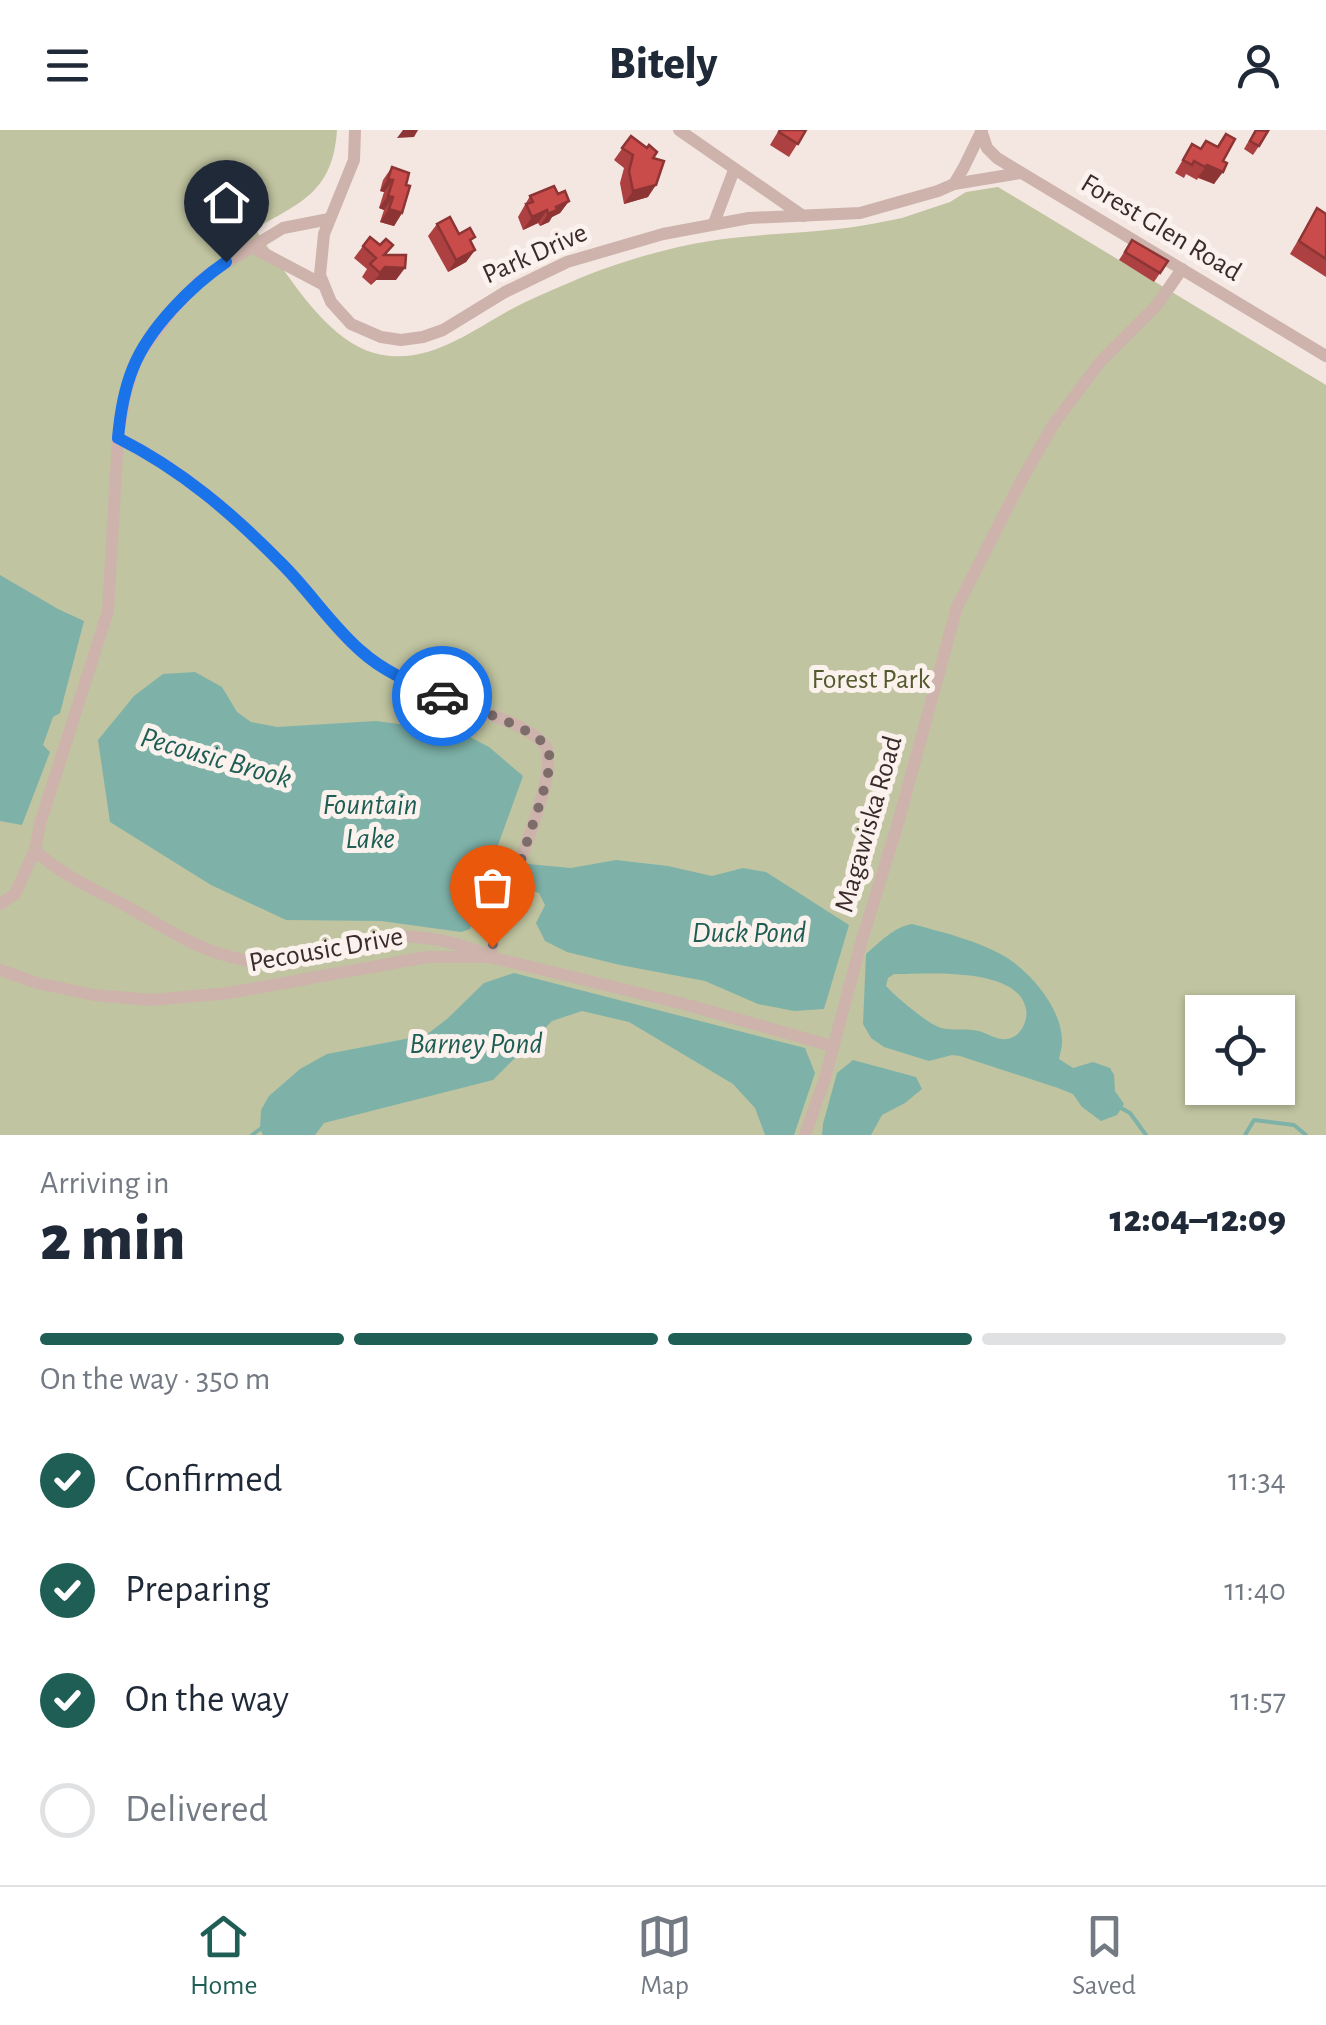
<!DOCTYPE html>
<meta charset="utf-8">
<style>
:root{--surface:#fff;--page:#f6f6f7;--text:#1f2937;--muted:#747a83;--line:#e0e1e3;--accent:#1e5e54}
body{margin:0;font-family:"Alegreya Sans",sans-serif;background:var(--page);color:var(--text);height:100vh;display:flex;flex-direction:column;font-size:38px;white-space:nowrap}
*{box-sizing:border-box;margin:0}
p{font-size:32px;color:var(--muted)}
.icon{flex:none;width:55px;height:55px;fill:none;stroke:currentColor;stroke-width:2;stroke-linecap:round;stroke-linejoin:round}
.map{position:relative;height:1005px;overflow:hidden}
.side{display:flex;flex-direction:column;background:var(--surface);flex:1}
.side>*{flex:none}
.fabs{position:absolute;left:1185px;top:865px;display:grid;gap:20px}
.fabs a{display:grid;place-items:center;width:110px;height:110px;border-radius:0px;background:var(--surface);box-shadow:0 2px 8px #0004;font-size:50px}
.pin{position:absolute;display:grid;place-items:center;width:85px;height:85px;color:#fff;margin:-102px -42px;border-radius:50% 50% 50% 0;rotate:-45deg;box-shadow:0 0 10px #0007}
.pin .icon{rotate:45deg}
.courier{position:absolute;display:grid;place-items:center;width:100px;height:100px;margin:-50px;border:8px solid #1a73e8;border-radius:50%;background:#fff;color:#222;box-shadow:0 2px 12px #0007}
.summary em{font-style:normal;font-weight:800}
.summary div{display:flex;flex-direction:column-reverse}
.summary{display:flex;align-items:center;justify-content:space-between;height:170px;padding:0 40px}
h1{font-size:65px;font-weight:800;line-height:75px}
.bar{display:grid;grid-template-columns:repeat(4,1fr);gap:15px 10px;align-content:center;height:120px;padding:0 40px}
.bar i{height:12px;border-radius:8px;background:var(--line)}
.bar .current{background:var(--accent)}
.bar p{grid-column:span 4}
ol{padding:0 40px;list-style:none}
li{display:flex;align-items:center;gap:30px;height:110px}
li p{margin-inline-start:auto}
li .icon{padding:10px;border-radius:50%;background:var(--accent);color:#fff;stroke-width:4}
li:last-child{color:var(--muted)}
li i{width:55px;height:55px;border:5px solid var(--line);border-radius:50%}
header{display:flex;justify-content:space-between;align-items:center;height:130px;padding:0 40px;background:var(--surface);font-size:45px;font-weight:800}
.tab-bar{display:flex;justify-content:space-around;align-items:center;height:140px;border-top:2px solid var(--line);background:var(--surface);font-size:28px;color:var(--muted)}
.tab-bar a{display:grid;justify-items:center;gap:5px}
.tab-bar .current{color:var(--accent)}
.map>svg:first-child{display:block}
.green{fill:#c0c4a0;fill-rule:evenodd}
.water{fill:#7eb2a9;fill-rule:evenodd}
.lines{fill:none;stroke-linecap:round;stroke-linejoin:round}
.stream{stroke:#7eb2a9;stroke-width:4}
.minor{stroke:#cdb3ac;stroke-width:12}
.wall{fill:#ad4040}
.shaded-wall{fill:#8d3434}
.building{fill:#c94b4a;stroke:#8d3434;stroke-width:2.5}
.done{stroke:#7c6d6b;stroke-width:10;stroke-dasharray:0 18}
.route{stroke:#1a73e8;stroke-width:12}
.labels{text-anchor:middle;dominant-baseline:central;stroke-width:10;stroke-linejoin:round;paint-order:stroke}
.street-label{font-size:28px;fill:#3b2c2b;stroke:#fbf2ee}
.park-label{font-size:28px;fill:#545a2e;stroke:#fbf2ee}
.water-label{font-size:30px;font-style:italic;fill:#1e5e54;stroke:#fbf2ee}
</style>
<header><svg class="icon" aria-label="menu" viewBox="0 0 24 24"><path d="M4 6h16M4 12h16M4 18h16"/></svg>Bitely<svg class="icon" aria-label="person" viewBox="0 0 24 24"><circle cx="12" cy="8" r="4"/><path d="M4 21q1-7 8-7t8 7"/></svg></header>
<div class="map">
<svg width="1326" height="1005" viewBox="0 0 1326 1005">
<rect width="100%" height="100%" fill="#f4e6e1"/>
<!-- green -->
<path class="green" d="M0 0H337C333 62 301 72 255 99 285 140 324 209 374 223 424 237 467 204 508 181 528 170 550 161 571 152 612 134 665 118 710 111 765 102 822 104 877 93L902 88 950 72 966 62 998 57 1326 255V1005H0ZM1202 882H1278V958H1202Z"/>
<!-- water -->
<g class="water">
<path d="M0 445 58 479 84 491 60 583 53 587 43 615 50 622 22 695 0 691Z"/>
<path d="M195 542 222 557 237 582 251 592 277 597 376 591 460 602 489 617 523 646 497 718C489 726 488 734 491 744L470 799 461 802 381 791 286 790 211 755 110 692 98 610 134 566 163 544Z"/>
<path d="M616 730 668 736 712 746 743 738 766 742 849 795 824 879 794 881 758 874 705 851 620 835 567 822 545 811 536 793 545 775 539 763 521 757 528 734 571 738Z"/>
<path d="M912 794C942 802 983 812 1009 829 1034 846 1063 881 1062 913 1062 918 1060 923 1059 929L1073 938 1093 932 1110 938 1114 945 1115 961 1124 974 1117 985 1101 991 1082 977 1073 964 1058 958 960 926 952 925 929 931 884 917 871 908 863 894 866 824C880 812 894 797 912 794ZM894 844C926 844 1018 836 1026 879 1028 888 1023 901 1015 906 1001 914 992 905 979 901 967 898 953 901 941 898 928 894 896 867 886 856L888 848Z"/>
<path d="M514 843 805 918 815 943 794 1005H765L755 978 733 954 629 892 582 881 552 891 493 950 324 993 315 1005H263L260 999 261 980 269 966 300 939 327 924 426 905 447 889 484 853Z"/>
<path d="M853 930 916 947 922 959 905 973 882 985 871 1005H822L823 994 837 943Z"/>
</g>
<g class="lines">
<!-- stream -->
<g class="stream">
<path d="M1121 978 1130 983 1146 1005"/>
<path d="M252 1005 260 999"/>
<path d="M1245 1005 1254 990 1294 995 1306 1005"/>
</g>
<!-- minor -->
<g class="minor">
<path d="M355 0 354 30 324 104 320 145 331 172 351 194 381 207 401 210 423 207 443 200 505 162 567 132 663 104 749 88 860 83 938 61 954 54 1020 43"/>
<path d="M679 0 803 86"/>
<path d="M982 3 987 18 997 28 1326 226"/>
<path d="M954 54 964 37 982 0"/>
<path d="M714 93 734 40"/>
<path d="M250 116 322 154"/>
<path d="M35 720C59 744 96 760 126 776 157 793 188 814 221 824 240 830 263 835 282 833 311 831 336 821 363 812 402 800 455 809 490 827 499 776 524 728 538 679 544 659 551 639 547 618 529 593 481 583 452 571 426 560 400 548 377 533 345 513 322 478 297 450 245 393 187 342 118 308"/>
<path d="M0 774 15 764 35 720 40 694 108 481 118 308 125 266 134 235 142 220 174 178 197 153 211 142 283 98 329 89"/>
<path d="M0 840 37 853 94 865 151 870 229 863 427 827H490L684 874 832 916"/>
<path d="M805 1005 825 948 861 813 898 693 957 477 1021 351 1053 295 1100 232 1157 175 1182 139"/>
</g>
</g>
<!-- wall -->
<g class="wall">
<path d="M779 0H806L789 27 770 15Z"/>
<path d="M1255 0 1259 16 1253 25 1244 19Z"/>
<path d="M1226 4 1223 31 1214 54 1198 48 1197 50 1186 44 1184 48 1175 43 1192 14 1200 19 1206 11 1217 17Z"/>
<path d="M631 6 647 18 653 28 648 67 624 74 620 53 624 38 614 30Z"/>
<path d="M392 37 406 55 402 83 394 96 380 92 384 80 379 78 384 62 380 61 383 50Z"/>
<path d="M558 64 569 71 560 83 552 87 549 92 540 96 538 93 523 100 518 87 530 66Z"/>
<path d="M1317 78 1326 84V147L1290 124Z"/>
<path d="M437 94 459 104 471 113 475 120 466 132 448 142 428 106Z"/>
<path d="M1132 110 1168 131 1154 152 1119 130Z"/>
<path d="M363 116 386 125 396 150H376L371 155 362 147 367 139 354 128Z"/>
</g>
<!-- shaded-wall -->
<g class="shaded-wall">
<path d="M403 0H418L414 7 397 8Z"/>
<path d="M1207 35 1223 42 1214 54 1198 47Z"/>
<path d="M388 49 393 50 384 62 380 61Z"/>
<path d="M656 55 648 67 624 74 633 61Z"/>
<path d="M388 66 393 67 384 80 379 78Z"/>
<path d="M569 71 560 83 552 87 549 92 540 96 548 84 556 77Z"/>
<path d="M389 79 402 83 394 96 380 92Z"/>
<path d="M547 80 538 93 523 100 532 87Z"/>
<path d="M475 120 466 132 448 142 456 130Z"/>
<path d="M385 137 405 138 396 150H376L371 155Z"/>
</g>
<!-- building -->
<g class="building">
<path d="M780 0H806L798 14 779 2Z"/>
<path d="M1256 0 1268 1 1259 16 1250 11Z"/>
<path d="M1226 4 1235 9 1223 31 1227 33 1223 42 1207 35 1205 37 1194 31 1192 35 1183 30 1192 14 1201 19 1206 11 1218 17Z"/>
<path d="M631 6 647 18 649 15 657 22 653 28 664 31 656 55 633 61 629 41 633 25 622 18Z"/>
<path d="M392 37 409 43 406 55 410 56 402 83 389 79 393 67 388 66 393 50 388 49Z"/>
<path d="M554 56 558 64 565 61 569 71 556 77 557 80 548 84 547 80 532 87 526 74 533 72 530 66Z"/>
<path d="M1317 78 1326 84V129L1299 111Z"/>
<path d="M450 87 459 104 470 98 475 107 470 110 475 120 456 130 437 94Z"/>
<path d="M370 107 380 115 386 109 393 115 384 125H406L405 138 385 137 380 143 370 134 376 128 363 116Z"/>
<path d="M1132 110 1168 131 1160 143 1125 122Z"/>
</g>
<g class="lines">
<!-- done -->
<path class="done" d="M442 566C464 576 541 599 548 620 553 634 545 653 542 667L492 817"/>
<!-- route -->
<path class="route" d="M226 132C191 156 149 198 133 238 124 260 120 285 118 308 182 340 233 384 283 435 310 462 332 496 361 521 384 542 414 554 442 566"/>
</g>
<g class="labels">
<!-- street labels -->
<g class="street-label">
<text transform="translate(1161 98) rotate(31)">Forest Glen Road</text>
<text transform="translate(535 124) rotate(-24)">Park Drive</text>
<text transform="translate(869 694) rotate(-74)">Magawiska Road</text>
<text transform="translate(326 820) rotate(-10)">Pecousic Drive</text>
</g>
<!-- park labels -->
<g class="park-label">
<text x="871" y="550">Forest Park</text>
</g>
<!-- water labels -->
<g class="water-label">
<text transform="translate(216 628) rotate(16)">Pecousic Brook</text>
<text x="370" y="675">Fountain<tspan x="370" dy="34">Lake</tspan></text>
<text x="749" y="803">Duck Pond</text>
<text x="476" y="914">Barney Pond</text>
</g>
</g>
</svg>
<div class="fabs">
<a><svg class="icon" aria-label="locate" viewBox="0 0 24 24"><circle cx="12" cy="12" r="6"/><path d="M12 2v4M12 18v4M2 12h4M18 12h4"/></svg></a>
</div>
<div class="pin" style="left:492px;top:817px;background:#ea580c"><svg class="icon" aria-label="bag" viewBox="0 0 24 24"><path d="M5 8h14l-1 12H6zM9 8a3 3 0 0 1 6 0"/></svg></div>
<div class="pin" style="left:226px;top:132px;background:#1f2937"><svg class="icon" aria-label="home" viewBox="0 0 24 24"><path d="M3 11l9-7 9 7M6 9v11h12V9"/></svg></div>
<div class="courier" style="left:442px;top:566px"><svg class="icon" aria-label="car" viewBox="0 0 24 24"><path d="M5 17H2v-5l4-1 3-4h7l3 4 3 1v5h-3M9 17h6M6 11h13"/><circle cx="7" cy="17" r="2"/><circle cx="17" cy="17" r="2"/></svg></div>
</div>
<section class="side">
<div class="summary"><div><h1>2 min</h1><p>Arriving in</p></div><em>12:04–12:09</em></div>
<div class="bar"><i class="current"></i><i class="current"></i><i class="current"></i><i></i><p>On the way · 350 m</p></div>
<ol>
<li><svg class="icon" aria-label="check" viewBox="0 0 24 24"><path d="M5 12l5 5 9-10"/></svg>Confirmed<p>11:34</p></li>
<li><svg class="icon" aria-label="check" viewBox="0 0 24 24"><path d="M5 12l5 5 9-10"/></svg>Preparing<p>11:40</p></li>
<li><svg class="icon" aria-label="check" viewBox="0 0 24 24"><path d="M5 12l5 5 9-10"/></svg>On the way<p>11:57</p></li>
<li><i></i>Delivered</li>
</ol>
</section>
<nav class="tab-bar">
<a class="current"><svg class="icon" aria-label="home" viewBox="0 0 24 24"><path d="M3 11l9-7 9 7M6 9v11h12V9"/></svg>Home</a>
<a><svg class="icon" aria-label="map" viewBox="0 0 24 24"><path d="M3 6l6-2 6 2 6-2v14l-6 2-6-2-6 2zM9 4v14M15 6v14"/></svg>Map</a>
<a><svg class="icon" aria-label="saved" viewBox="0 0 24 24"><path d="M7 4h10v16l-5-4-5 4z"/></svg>Saved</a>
</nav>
